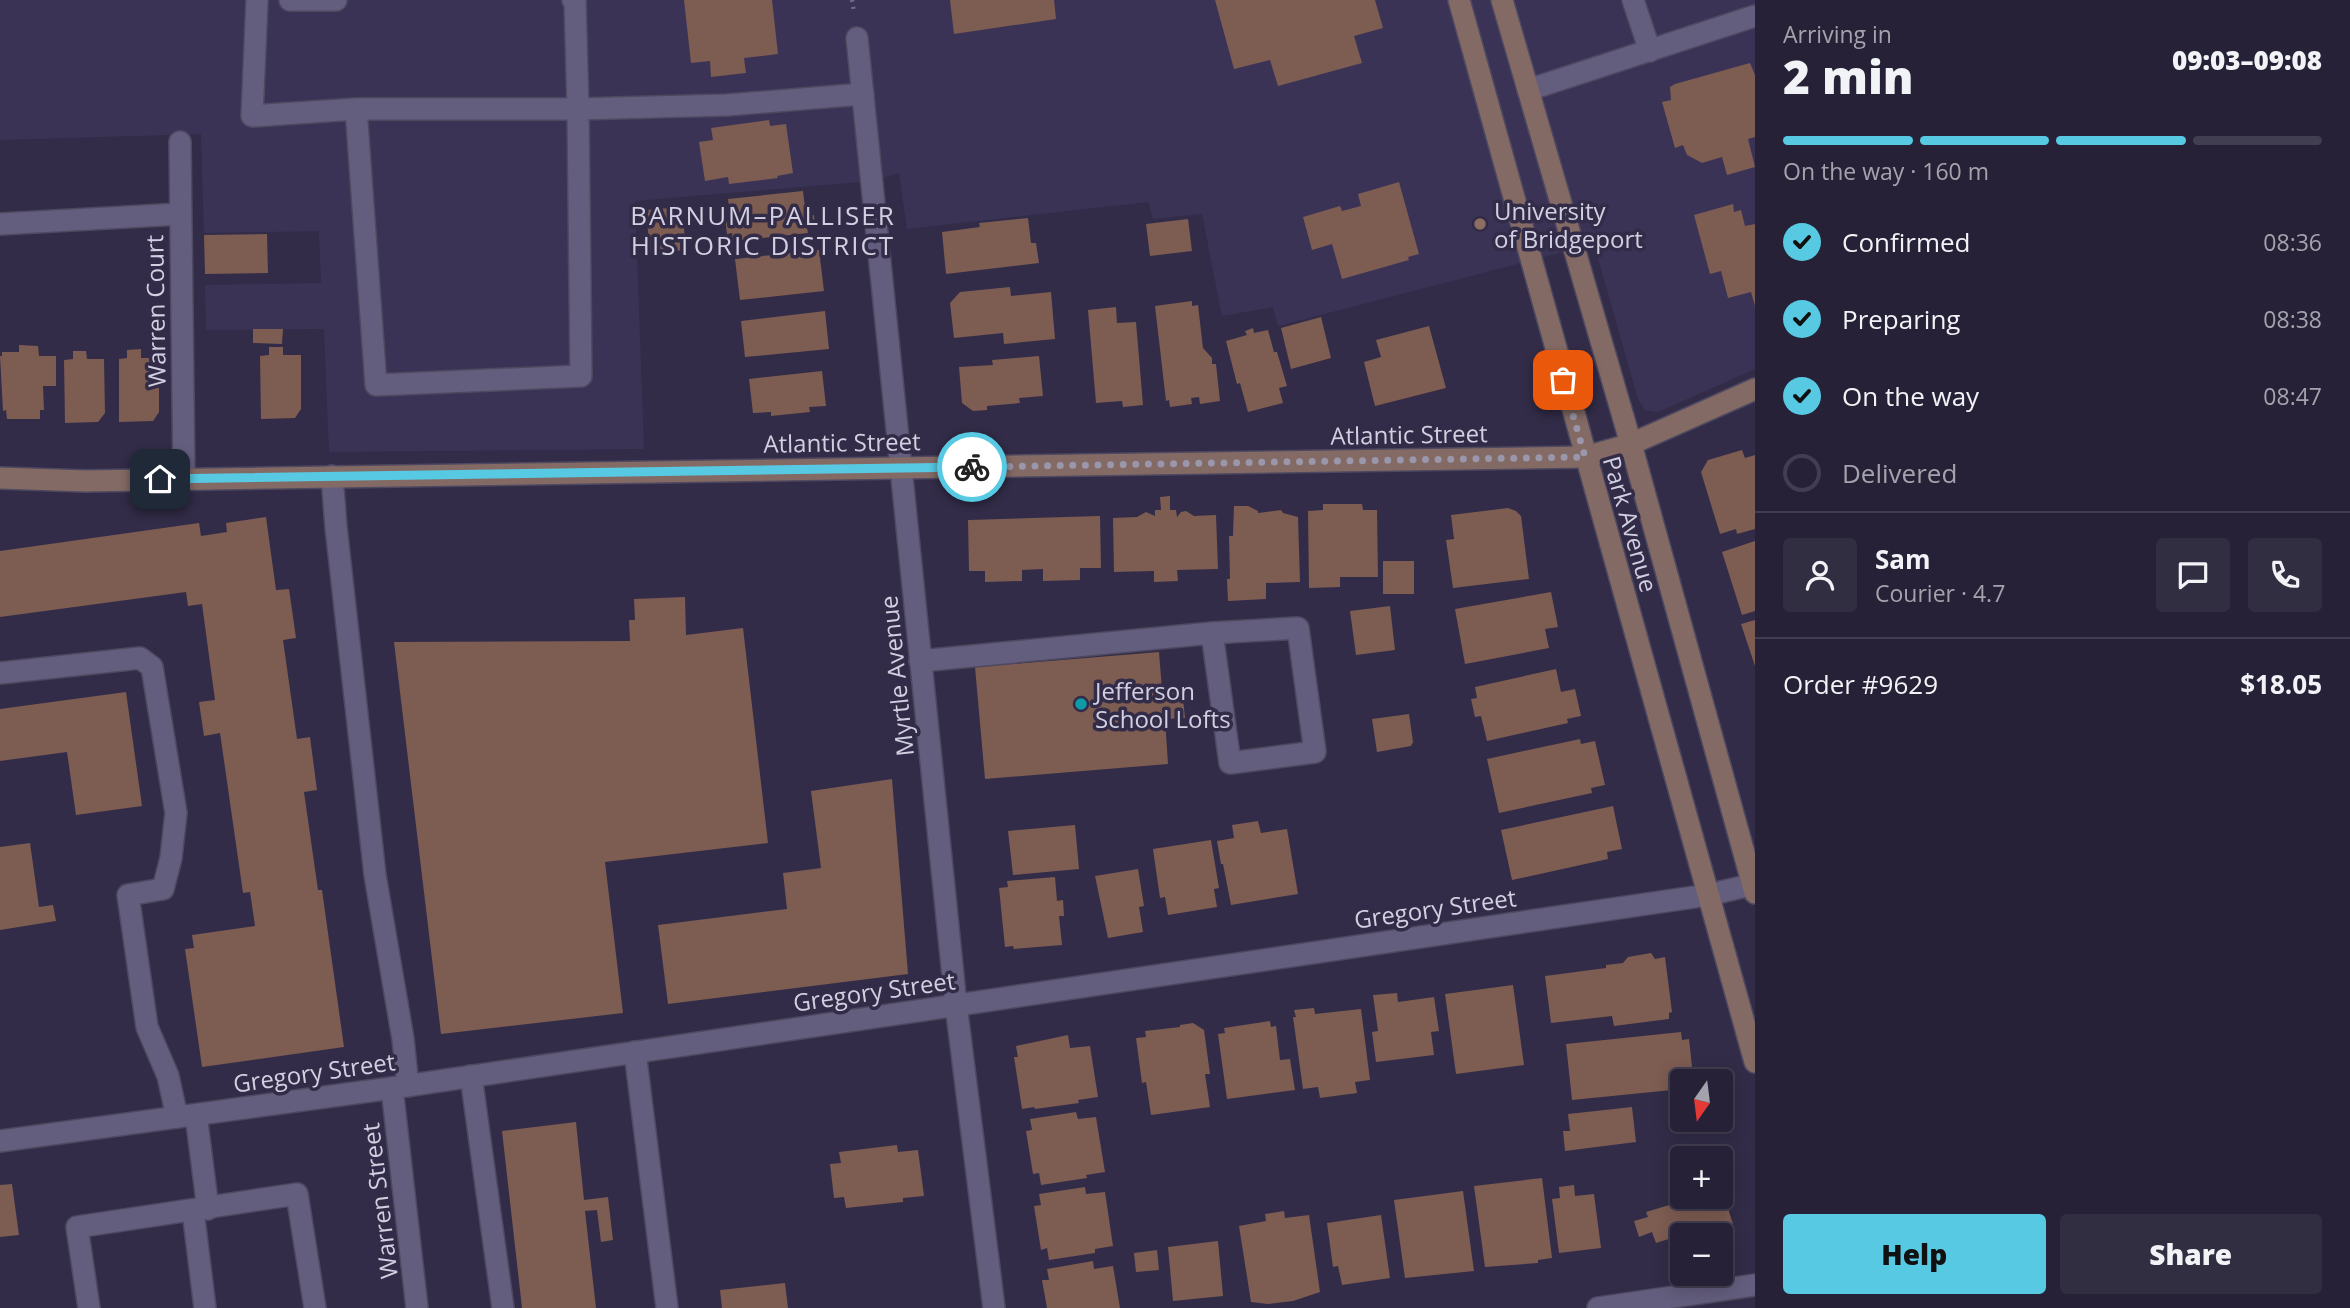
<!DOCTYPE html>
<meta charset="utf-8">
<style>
:root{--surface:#262136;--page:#322e42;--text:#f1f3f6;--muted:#a4a3ad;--line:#423e51;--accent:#57c9e2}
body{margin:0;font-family:"Open Sans",sans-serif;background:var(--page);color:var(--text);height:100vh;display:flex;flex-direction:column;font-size:26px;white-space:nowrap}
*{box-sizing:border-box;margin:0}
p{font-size:23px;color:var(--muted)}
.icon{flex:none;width:38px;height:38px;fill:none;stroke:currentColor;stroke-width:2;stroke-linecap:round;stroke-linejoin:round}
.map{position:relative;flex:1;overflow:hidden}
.side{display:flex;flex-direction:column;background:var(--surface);width:595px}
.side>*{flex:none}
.needle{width:46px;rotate:194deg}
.fabs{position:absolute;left:1670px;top:1069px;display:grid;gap:14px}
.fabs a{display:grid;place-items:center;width:63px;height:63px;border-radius:7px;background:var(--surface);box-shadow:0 4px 18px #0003,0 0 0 2px var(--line);font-size:35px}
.pin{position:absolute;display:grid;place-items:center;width:60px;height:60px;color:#fff;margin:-30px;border-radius:14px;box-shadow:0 4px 10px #0006}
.courier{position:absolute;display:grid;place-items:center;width:70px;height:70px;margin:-35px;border:5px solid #57c9e2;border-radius:50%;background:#fff;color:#222;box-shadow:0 2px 9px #0007}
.head em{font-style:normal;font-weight:800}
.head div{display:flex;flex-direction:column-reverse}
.head{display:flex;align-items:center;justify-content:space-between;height:119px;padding:0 28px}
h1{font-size:46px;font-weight:800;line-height:52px}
.bar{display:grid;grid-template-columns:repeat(4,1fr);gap:10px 7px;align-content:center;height:84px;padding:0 28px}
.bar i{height:9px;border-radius:5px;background:var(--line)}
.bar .on{background:var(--accent)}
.bar p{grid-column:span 4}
.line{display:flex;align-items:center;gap:18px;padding:0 28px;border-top:2px solid var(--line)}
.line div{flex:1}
.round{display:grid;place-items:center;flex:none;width:74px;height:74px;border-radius:7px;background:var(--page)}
ol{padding:0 28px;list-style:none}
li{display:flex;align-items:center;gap:21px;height:77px}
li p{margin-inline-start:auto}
li .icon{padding:7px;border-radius:50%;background:var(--accent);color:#111;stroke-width:4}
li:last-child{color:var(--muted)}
li i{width:38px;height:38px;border:4px solid var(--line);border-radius:50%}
.cta{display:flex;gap:14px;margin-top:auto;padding:14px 28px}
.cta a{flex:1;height:80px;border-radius:7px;background:var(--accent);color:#111;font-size:28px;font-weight:800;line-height:80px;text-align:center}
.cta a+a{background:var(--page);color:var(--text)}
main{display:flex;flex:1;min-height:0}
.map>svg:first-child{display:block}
.built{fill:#3b3356}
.building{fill:#7d5c52}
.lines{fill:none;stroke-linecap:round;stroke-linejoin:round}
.lane-casing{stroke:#4e4860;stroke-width:24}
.street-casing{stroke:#4e4860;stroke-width:24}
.secondary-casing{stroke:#4e4860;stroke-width:24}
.path{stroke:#6f6b83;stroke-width:4.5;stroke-dasharray:2 5;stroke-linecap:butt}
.lane{stroke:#645e7e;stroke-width:21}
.street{stroke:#645e7e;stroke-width:21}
.secondary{stroke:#846a64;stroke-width:21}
.done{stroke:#9a96ab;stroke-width:7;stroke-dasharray:0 12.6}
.route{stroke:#57c9e2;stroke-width:9}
.education-dot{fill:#8d6e63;stroke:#322c48;stroke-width:2.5}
.culture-dot{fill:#0f9aa8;stroke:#322c48;stroke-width:2.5}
.labels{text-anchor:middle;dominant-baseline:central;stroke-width:7;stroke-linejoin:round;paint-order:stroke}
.poi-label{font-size:24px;fill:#d2cfe1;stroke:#322c48;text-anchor:start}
.street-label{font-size:24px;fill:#d2cfe1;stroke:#322c48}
.neighbourhood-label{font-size:26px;letter-spacing:2px;fill:#d2cfe1;stroke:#322c48}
</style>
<main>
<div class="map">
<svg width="1755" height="1308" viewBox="0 0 1755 1308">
<rect width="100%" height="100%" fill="#322c48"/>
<!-- built -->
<path class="built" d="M0 0H1755V369L1665 409 1657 412 1645 410 1638 399 1594 244 1278 326 1273 307 1222 316 1202 214 1153 219 1148 202 907 229 899 173 872 181 635 201 644 449 329 452 324 329 206 330 205 285 321 283 319 231 204 233 201 134 0 140Z"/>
<!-- building -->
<g class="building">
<path d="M684 0H772L778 54 744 58 746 73 711 77 710 61 691 63Z"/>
<path d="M950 0H1054L1056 19 954 34Z"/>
<path d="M1215 0H1375L1383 28 1354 36 1362 63 1278 86 1270 60 1234 69Z"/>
<path d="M1750 63 1755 75V137L1748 139 1755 167 1727 175 1722 157 1702 163 1687 155 1683 145 1675 148 1662 102 1671 100 1670 87 1675 84Z"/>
<path d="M769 120 770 126 786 124 793 173 777 176 778 178 729 184 728 177 705 181 699 142 713 140 711 128Z"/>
<path d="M1399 182 1419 254 1408 257 1409 260 1342 279 1332 244 1312 250 1303 217 1340 206 1342 211 1361 206 1358 194Z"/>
<path d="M803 191 806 216 814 215 815 227 807 228 808 233 733 241 732 233 727 234 725 218 730 217 728 199Z"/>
<path d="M1733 204 1734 212 1741 210 1745 226 1755 224V306L1751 292 1728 298 1721 271 1710 274 1694 215Z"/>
<path d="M682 207 686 250 650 253 646 210Z"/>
<path d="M1028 218 1031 243H1036L1039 263 946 274 942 232 980 227 979 223Z"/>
<path d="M1188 219 1192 251 1150 256 1146 224Z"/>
<path d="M267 234 268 273 205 274 204 235Z"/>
<path d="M819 250 824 291 740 300 735 259Z"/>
<path d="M1010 287 1011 296 1051 292 1055 339 1004 344 1003 333 954 338 950 303 960 292Z"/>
<path d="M1192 301V306L1198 305 1203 348 1212 358V364H1216L1220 401 1200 404 1199 397 1191 398 1192 404 1170 407 1169 400 1166 401 1155 306Z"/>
<path d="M1116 307 1117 323 1136 322 1143 405 1123 407 1122 401 1096 403 1088 310Z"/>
<path d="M825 311 829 349 745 357 741 321Z"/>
<path d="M1321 317 1331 358 1291 369 1281 328Z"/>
<path d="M1429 326 1446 388 1375 406 1364 362 1381 357 1376 340Z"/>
<path d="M1253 328 1254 333 1268 330 1274 352H1277L1287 386 1279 388 1283 403 1248 412 1240 383 1237 384 1226 341 1247 335 1245 331Z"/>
<path d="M253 329H283L282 344 253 343Z"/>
<path d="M19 345 38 346 39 356H56V386H43L44 410H40V419H7L6 410 3 411 0 356H2V352H19Z"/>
<path d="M269 347H283V355H301V409L295 418 261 419 260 356 269 355Z"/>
<path d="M141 349V358H159V412L153 421 119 422V359L127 358V350Z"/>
<path d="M73 351H86L87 359H104L105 413 98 422 65 423 64 360 73 359Z"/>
<path d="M1039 356 1043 396 1019 398 1020 403 987 406V410L973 411 962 403 959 367 993 365 992 360Z"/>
<path d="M822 371 826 406 809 407 810 412 771 416V412L753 413 749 379Z"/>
<path d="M1742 450 1745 458 1755 455V529L1737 534 1736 529 1720 534 1701 472 1708 460Z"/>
<path d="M1170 496V510H1176L1177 517 1181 512 1186 511 1194 516 1216 515 1218 569 1177 570 1178 581 1154 582V571L1114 572 1113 518 1137 517 1146 512 1155 516V510H1161L1160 497Z"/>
<path d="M1323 504H1362L1363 510H1377L1378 577H1340V587L1309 588 1308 511 1323 510Z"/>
<path d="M1234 506H1248L1258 511V513L1281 510 1283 513 1298 517 1300 582 1266 583V599L1228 601 1227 579H1230L1229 536H1233Z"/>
<path d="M1508 508 1516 511 1521 516 1529 579 1453 588 1446 540 1454 539 1451 515Z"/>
<path d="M1100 516 1101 568H1080V580L1043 581V569L1022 570V581L985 582V571H969L968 520Z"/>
<path d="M266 517 276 590 289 589 296 638 283 640 297 739 310 737 317 790 304 792 318 890H322L344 1047 202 1067 185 949 194 948 192 935 255 926 250 892 243 893 220 733 204 736 199 702 215 700 202 604 188 606 186 592 0 617V551L199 523 201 536 227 532 226 523Z"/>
<path d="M1755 541V611L1742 615 1722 552Z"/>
<rect x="1383" y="561" width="31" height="33"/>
<path d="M1551 592 1558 627 1545 629 1549 648 1465 664 1455 609Z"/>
<path d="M685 597 686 635 743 628 768 843 605 862 623 1013 441 1034 394 642 630 641 629 620H635L634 599Z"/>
<path d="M1390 606 1395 650 1356 655 1350 611Z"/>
<path d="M1755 620V666L1741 624Z"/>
<path d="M1159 652 1162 690 1182 688 1185 718 1165 719 1168 764 985 779 975 667Z"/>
<path d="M1556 669 1561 692 1575 689 1581 716 1567 719 1568 723 1487 741 1481 716 1475 717 1471 699 1477 698 1475 687Z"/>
<path d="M126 692 142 806 76 815 67 752 0 761V709Z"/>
<path d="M1409 714 1413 742 1411 746 1377 752 1372 719Z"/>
<path d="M1580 739 1581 744 1595 741 1605 785 1591 788 1592 793 1499 813 1487 759Z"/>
<path d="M892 779 908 974 668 1004 658 925 787 909 783 873 821 868 811 791Z"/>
<path d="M1613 806 1622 849 1607 852 1608 859 1512 880 1501 830Z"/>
<path d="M1258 821 1261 833 1287 829 1298 894 1231 905 1223 864H1221L1217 841 1234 838 1232 825Z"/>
<path d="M1075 825 1079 869 1013 875 1008 831Z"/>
<path d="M1211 840 1219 888 1214 889 1217 907 1168 915 1165 897 1160 898 1153 849Z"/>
<path d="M30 843 39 907 53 905 56 921 0 930V847Z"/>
<path d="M1138 869 1144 906 1139 907 1143 932 1108 938 1095 876Z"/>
<path d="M1055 877 1057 901 1063 900 1064 916H1059L1062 945 1014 949 1013 946 1005 947 999 888 1008 887 1007 881Z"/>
<path d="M1651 953 1655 959 1665 957 1672 1012 1669 1013V1019L1614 1026 1612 1016 1551 1023 1545 976 1606 968V965L1623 963 1628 957Z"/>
<path d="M1513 985 1524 1065 1456 1074 1445 994Z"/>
<path d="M1397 993 1398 1002 1434 997 1439 1031 1431 1032 1434 1055 1376 1062 1372 1032 1378 1031 1373 995Z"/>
<path d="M1314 1008 1315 1014 1361 1009 1370 1080 1355 1082 1357 1093 1320 1098 1318 1087 1303 1089 1293 1017H1296L1294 1010Z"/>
<path d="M1270 1021 1271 1027 1276 1026 1280 1060 1290 1059 1295 1090 1227 1099 1218 1034 1225 1033 1224 1028Z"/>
<path d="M1193 1023 1204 1030 1210 1074H1205L1210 1107 1151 1115 1146 1082 1142 1083 1136 1038 1146 1037 1145 1031 1180 1027V1025Z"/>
<path d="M1681 1032 1682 1040 1689 1039 1693 1076H1686V1082H1682V1089L1572 1100 1566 1044Z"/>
<path d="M1068 1035 1070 1048 1090 1046 1098 1097 1078 1100 1079 1103 1035 1109 1034 1107 1022 1109 1014 1057H1018L1016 1046Z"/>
<path d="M1632 1107 1636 1142 1565 1151 1563 1131H1570L1568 1114Z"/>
<path d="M1076 1112 1078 1119 1096 1117 1105 1172 1086 1175 1087 1178 1041 1185 1039 1173 1033 1174 1026 1131 1032 1130 1030 1119Z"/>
<path d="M576 1122 584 1200 608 1197 613 1240 601 1242 597 1210 585 1211 596 1308H522L502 1131Z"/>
<path d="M897 1145 898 1152 918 1150 924 1196 903 1198V1202L846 1208 844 1197 834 1198 830 1164 841 1163 839 1152Z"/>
<path d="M1542 1178 1552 1258 1538 1260V1263L1485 1267 1474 1186Z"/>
<path d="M12 1184 19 1235 0 1237V1185Z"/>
<path d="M1574 1185 1575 1196 1594 1194 1601 1248 1559 1253 1552 1199 1560 1198 1559 1187Z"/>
<path d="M1721 1185 1735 1231 1726 1234 1728 1242 1720 1244V1236H1682L1681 1256 1675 1237 1656 1243 1652 1232 1639 1237 1634 1221 1648 1217 1646 1212 1696 1197H1720Z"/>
<path d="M1085 1187 1086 1194 1105 1192 1113 1246 1095 1249V1253L1049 1260 1047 1248 1041 1250 1034 1206 1041 1205 1039 1194Z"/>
<path d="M1463 1191 1474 1271 1405 1278 1394 1200Z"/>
<path d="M1284 1211 1285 1218 1309 1215 1320 1292 1293 1301 1268 1304 1251 1302 1239 1226 1266 1221 1265 1214Z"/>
<path d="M1381 1215 1390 1278 1342 1285 1338 1266 1333 1267 1327 1223Z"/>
<path d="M1218 1241 1223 1296 1173 1301 1168 1247Z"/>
<path d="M1157 1250 1159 1270 1136 1272 1134 1253Z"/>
<path d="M1093 1261 1094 1269 1113 1266 1120 1308H1047L1042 1280H1049L1047 1269Z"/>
<path d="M785 1283 788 1308H722L720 1290Z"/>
</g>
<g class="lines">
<defs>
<g id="lane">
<path d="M257 0 252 116 356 109 376 385 581 376 578 109H356"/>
<path d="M290 0H336"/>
<path d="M573 0 575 1 578 109 727 105 863 94"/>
<path d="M1633 0 1650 51"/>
<path d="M1528 90 1755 16"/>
<path d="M0 224 180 214"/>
<path d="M332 476 336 527 375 875 403 1039 408 1086"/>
<path d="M920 661 1212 633 1230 763 1315 752 1298 628 1212 633"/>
<path d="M0 673 140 658 152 667 176 813 171 858 163 889 128 895 147 1027 168 1076 177 1117"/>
<path d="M635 1052 667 1308"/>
<path d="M471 1076 503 1308"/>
<path d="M196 1115 208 1209"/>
<path d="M193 1211 205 1308"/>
<path d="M89 1308 77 1227 297 1194 315 1308"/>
</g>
<g id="street">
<path d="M857 38 956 1005 994 1308"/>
<path d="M180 142 184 479"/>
<path d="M392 1088 417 1308"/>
<path d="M0 1141 392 1088 1708 895 1755 884"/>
<path d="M1598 1308 1755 1285"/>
</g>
<g id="secondary">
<path d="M1459 0 1755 1062"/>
<path d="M1502 0 1631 444 1755 893"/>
<path d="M0 478 85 481 1585 457 1631 444 1755 389"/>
</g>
</defs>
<!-- lane casing -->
<use href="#lane" class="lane-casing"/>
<!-- street casing -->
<use href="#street" class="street-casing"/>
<!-- secondary casing -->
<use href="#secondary" class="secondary-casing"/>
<!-- path -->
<path class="path" d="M852 0 854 12"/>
<!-- lane -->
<use href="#lane" class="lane"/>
<!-- street -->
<use href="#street" class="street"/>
<!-- secondary -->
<use href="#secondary" class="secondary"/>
</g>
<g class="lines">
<!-- done -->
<path class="done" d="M972 467 1585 457 1563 380"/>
<!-- route -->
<path class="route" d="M160 479 972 467"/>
</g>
<!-- markers -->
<circle class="education-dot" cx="1480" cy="224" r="7"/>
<circle class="culture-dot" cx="1081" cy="704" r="7"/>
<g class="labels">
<!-- poi labels -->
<g class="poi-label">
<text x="1494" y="210">University<tspan x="1494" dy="28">of Bridgeport</tspan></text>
<text x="1095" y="690">Jefferson<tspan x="1095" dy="28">School Lofts</tspan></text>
</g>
<!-- street labels -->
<g class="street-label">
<text transform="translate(155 311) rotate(-91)">Warren Court</text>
<text transform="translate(1409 434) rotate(-1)">Atlantic Street</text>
<text transform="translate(842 442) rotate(-1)">Atlantic Street</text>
<text transform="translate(1631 524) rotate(74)">Park Avenue</text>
<text transform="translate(896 676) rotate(-96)">Myrtle Avenue</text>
<text transform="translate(1435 908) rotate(-8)">Gregory Street</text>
<text transform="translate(874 991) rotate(-8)">Gregory Street</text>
<text transform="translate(314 1072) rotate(-8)">Gregory Street</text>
<text transform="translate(379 1201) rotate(-97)">Warren Street</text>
</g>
<!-- neighbourhood labels -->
<g class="neighbourhood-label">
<text x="763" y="215">BARNUM–PALLISER<tspan x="763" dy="30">HISTORIC DISTRICT</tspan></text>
</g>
</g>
</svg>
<div class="fabs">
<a><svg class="needle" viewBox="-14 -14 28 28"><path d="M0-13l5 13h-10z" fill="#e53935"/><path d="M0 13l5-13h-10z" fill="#a4a3ad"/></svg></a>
<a>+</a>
<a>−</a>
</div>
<div class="pin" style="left:1563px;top:380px;background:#ea580c"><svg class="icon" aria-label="bag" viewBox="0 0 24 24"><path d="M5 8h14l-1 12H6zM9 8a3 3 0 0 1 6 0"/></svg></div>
<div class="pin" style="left:160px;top:479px;background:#1f2937"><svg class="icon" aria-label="home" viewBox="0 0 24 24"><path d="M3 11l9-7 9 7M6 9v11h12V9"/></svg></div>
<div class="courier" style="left:972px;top:467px"><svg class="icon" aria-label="bike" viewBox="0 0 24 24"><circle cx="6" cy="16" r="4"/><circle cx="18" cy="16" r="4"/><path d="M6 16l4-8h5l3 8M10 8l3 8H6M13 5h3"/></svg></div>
</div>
<section class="side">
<div class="head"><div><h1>2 min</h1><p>Arriving in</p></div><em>09:03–09:08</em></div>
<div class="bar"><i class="on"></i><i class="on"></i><i class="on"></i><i></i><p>On the way · 160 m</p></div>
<ol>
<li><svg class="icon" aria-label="check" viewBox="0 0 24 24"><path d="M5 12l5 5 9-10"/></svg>Confirmed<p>08:36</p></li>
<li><svg class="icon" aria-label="check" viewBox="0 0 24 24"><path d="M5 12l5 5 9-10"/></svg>Preparing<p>08:38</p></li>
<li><svg class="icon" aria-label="check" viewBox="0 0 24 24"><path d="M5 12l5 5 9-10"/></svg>On the way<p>08:47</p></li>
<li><i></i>Delivered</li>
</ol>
<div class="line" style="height:126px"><a class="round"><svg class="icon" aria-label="person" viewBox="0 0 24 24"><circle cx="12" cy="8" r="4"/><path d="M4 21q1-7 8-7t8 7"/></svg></a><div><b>Sam</b><p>Courier · 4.7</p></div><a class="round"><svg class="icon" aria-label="chat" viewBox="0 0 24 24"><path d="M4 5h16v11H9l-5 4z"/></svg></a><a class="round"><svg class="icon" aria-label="phone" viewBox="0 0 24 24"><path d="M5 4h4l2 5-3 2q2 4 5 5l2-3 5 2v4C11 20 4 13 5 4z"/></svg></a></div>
<div class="line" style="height:91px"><div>Order #9629</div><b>$18.05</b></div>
<div class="cta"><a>Help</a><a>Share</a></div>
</section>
</main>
